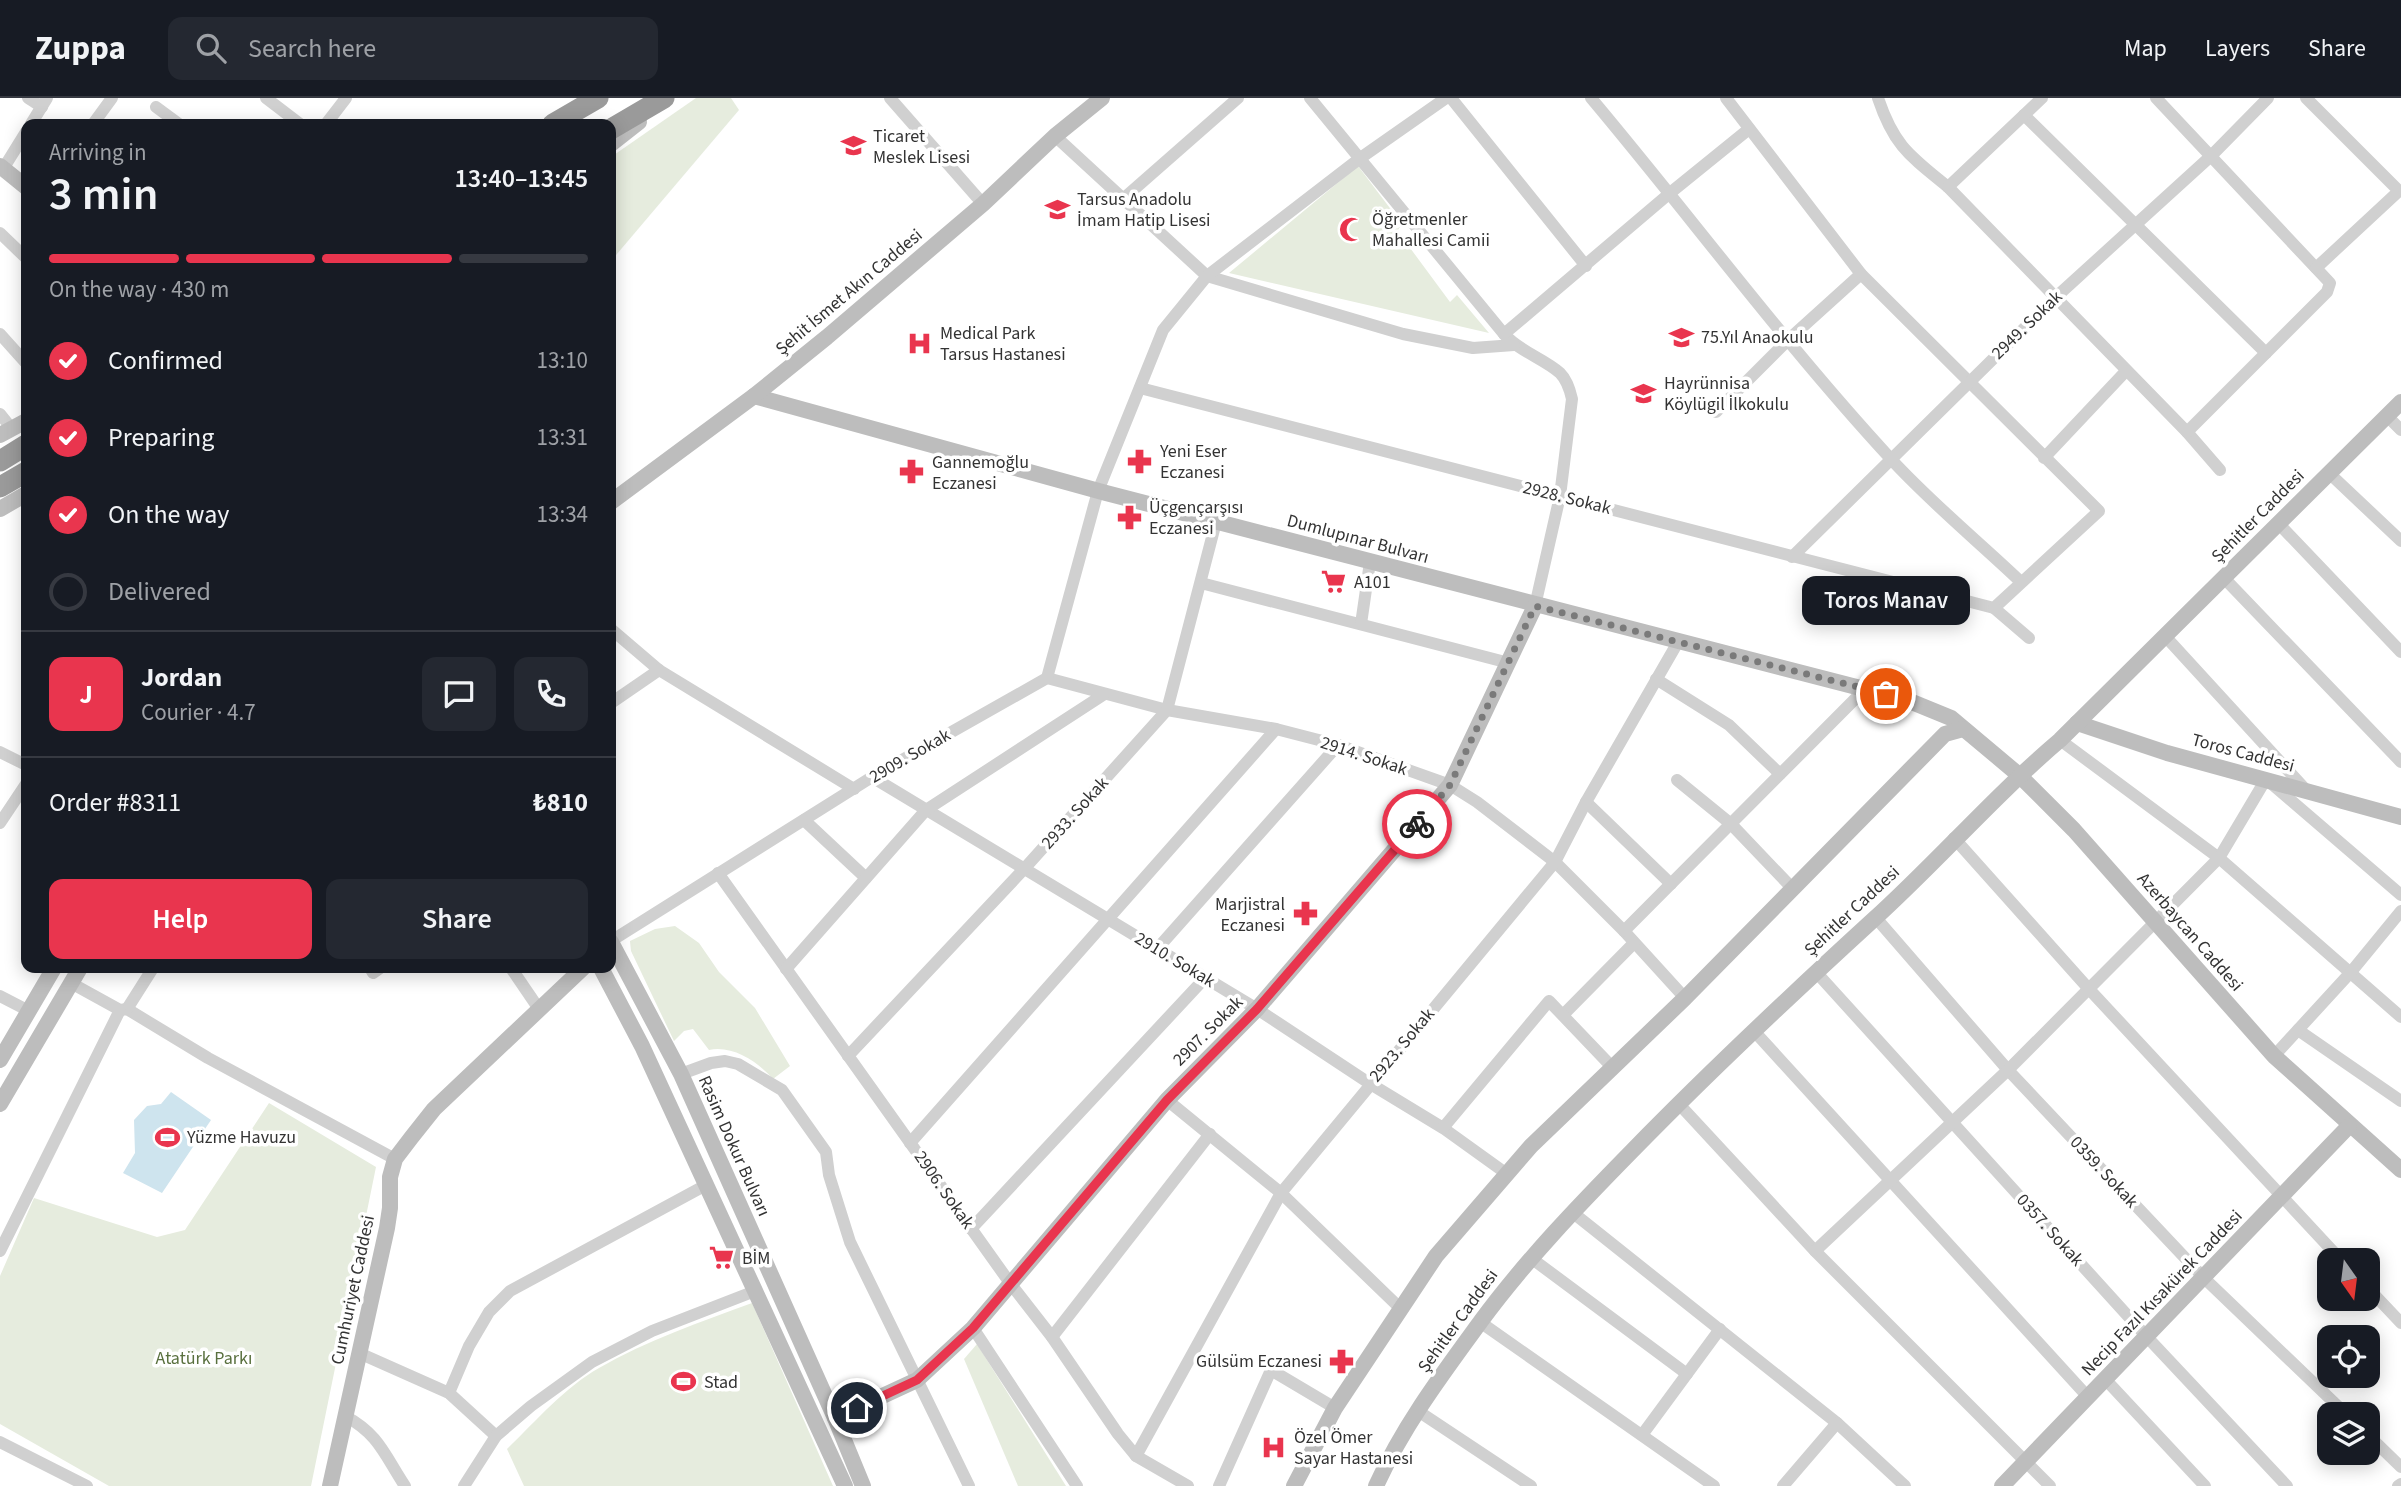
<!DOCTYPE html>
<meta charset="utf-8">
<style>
:root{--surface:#171b24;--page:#242831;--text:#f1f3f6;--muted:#9ea1a6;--line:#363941;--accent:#e9354e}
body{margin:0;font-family:"Source Sans 3",sans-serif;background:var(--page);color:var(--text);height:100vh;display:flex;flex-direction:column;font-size:26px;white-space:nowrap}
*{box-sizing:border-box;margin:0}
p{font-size:23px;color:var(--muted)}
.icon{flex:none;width:38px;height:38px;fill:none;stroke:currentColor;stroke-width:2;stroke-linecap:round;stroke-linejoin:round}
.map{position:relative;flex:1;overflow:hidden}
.sheet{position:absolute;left:21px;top:21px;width:595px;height:854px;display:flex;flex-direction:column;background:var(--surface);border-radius:14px;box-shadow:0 4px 18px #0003}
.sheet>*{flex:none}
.needle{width:46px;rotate:166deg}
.fabs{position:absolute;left:2317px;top:1150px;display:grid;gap:14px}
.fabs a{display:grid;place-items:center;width:63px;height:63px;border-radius:14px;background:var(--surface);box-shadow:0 4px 18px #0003;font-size:35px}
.pin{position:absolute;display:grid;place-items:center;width:60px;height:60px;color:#fff;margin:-30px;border:4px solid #fff;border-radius:50%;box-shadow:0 2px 7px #0007}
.courier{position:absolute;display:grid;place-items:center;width:70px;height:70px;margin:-35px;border:5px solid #e9354e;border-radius:50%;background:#fff;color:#222;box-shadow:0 2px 9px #0007}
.bubble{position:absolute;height:49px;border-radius:14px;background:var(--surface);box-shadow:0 4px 18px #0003;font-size:23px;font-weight:600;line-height:49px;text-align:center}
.head em{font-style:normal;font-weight:600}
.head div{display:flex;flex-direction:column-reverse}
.head{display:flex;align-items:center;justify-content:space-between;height:119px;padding:0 28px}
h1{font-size:46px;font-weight:600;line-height:52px}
.bar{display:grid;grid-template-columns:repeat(4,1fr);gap:10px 7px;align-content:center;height:84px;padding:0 28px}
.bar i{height:9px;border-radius:5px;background:var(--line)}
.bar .selected{background:var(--accent)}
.bar p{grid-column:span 4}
.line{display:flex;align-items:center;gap:18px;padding:0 28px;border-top:2px solid var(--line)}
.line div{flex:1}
.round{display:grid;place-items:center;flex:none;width:74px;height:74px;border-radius:14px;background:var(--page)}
ol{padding:0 28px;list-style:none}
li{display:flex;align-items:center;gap:21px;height:77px}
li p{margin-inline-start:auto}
li .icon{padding:7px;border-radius:50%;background:var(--accent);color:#fff;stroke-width:4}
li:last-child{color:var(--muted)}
li i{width:38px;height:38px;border:4px solid var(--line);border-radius:50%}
.primary-button{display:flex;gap:14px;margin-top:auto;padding:14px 28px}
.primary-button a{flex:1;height:80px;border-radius:14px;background:var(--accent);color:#fff;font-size:28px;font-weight:600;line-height:80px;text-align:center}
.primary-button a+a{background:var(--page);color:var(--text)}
header{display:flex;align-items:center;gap:42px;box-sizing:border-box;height:98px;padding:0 35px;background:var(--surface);border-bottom:2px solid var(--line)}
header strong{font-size:33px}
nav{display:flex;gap:38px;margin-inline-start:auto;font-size:24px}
.search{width:490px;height:63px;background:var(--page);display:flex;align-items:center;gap:18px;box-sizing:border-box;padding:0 24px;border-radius:14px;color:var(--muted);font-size:26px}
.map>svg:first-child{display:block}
.green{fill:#e6ecde}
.water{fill:#cee4ee}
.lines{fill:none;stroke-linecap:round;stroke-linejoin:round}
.street{stroke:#d0d0d0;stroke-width:12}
.secondary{stroke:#bdbdbd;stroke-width:16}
.highway{stroke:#9a9a9a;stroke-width:21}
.done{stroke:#7a7a7a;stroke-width:7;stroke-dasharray:0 12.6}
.route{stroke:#e9354e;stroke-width:9}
.labels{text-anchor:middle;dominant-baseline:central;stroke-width:7;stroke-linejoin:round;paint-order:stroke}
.poi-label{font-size:18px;fill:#333;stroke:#fff;text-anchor:start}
.street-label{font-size:18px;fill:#333;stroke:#fff}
.park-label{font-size:18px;fill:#59703e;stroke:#fff}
</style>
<header>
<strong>Zuppa</strong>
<div class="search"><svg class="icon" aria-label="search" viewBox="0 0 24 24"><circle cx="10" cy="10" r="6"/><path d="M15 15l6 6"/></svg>Search here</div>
<nav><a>Map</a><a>Layers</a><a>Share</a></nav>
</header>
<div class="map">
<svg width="2401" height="1388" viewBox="0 0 2401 1388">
<rect width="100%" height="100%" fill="#fff"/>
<!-- green -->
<g class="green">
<path d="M696 0H731L739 12 611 163V59Z"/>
<path d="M1358 68 1402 126 1398 132 1402 139 1450 204 1457 197 1489 235 1229 175Z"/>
<path d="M675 828 699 845 719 874 755 910 790 968 773 981C758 964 733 947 709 952L693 931 684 933 674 943 631 853 630 843 655 831Z"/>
<path d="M269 1005 376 1069 311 1388H109L0 1326V1178L34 1100 157 1139 185 1132Z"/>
<path d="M752 1205 833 1388H524L507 1351C536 1323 564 1290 599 1270 647 1242 701 1224 752 1205Z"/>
<path d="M977 1246 1066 1388H1018L964 1261Z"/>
</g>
<!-- water -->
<path class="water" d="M171 994 211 1022 162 1095 123 1075 135 1055 134 1022 147 1008 161 1006Z"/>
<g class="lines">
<!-- street -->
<g class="street">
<path d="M28 0 42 9"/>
<path d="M266 0 300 26"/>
<path d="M890 0 983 106"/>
<path d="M1310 0 1504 236C1520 254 1543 260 1560 275 1567 282 1570 292 1572 301L1560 398 1535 508"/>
<path d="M1451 0 1586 168"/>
<path d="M1591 0C1691 119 1784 245 1890 360 1930 404 1978 443 2021 484"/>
<path d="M1878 0C1894 48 1910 58 1948 89L2187 334 2220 372"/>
<path d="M2156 0 2330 185 2327 194 2187 334"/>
<path d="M2306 0 2399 93 2316 170"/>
<path d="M156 9 179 26"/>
<path d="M2024 17 2266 255"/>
<path d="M31 26 47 0"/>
<path d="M93 26 112 0"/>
<path d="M326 26 346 0"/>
<path d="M1055 38 1207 178 1403 236 1473 250 1514 247"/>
<path d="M3 71 26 34"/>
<path d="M1948 89 2042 0"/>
<path d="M1123 101 1238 0"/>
<path d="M0 135 26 160"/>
<path d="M0 236 26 265"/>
<path d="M1504 236 1670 95 1749 31"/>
<path d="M1140 290 1994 510 2099 413 1861 176 1726 0"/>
<path d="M1716 314 1788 242 1861 176"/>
<path d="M0 316 12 331"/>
<path d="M2387 318 2401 332"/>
<path d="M2044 360 2126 273"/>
<path d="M2329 375 2401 443"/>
<path d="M2278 425 2401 554"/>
<path d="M1792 459 2056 199 2211 58 2268 0"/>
<path d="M2224 480 2401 664"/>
<path d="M1201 485 1509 565"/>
<path d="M1994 510 2029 540"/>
<path d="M1361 526 1370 464"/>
<path d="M611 531 659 572 854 691"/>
<path d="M2165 538 2306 692"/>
<path d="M1047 580 1167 612 1276 631 1338 647 1450 687 1477 704 1555 764 1624 833 1685 900"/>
<path d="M1656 581 1729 627 1780 676"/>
<path d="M611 605 659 572"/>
<path d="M2060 642 2219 760 2401 919"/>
<path d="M0 654 26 667"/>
<path d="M872 679 1257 911 1369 985 1443 1030 1507 1076"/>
<path d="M1677 682 1731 726 1793 791"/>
<path d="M1586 704 1671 786"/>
<path d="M804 722 866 780"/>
<path d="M0 725 26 686"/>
<path d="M1954 740 2088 890 2341 1162"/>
<path d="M718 775 1010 1185 1052 1239 1118 1336 1136 1358 1188 1388"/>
<path d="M1876 820 2008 972 2204 1180 2346 1316"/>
<path d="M1624 833 1865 591"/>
<path d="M611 843 872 679 1047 580 1098 393 1163 232 1207 178 1359 61 1446 0"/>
<path d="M1157 851 1338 647"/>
<path d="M370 870 373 875 380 870"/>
<path d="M511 870 539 911"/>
<path d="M786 871 926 712 1103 597"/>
<path d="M1816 874 2147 1239 2287 1388"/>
<path d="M71 885 120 912 127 911 208 960 395 1061"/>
<path d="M0 898 29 913"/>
<path d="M127 911 153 870"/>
<path d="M1563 917 1634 845"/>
<path d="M2298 932 2401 1003"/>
<path d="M1754 933 2088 1299"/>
<path d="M848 958 1024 771 1167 612 1216 424"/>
<path d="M2274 958 2351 874 2401 813"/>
<path d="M681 976 711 965 725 963 738 966 782 992 826 1054 829 1077 850 1144 969 1388"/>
<path d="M1167 1002 1281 1095 1401 1211"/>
<path d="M1678 1005 1815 1153 2050 1388"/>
<path d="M1443 1030 1549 903 1613 970"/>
<path d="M910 1045 1276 631"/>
<path d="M1572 1114 1837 1325 1905 1388"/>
<path d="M971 1131 1205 880"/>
<path d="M0 1153 120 912"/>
<path d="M1815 1153 2008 972 2219 760 2266 681 2401 797"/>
<path d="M1531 1160 1687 1276"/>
<path d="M2368 1190 2401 1225"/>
<path d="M1480 1224 1714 1388"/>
<path d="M973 1230 1077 1388"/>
<path d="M1052 1239 1210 1036"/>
<path d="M359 1255 449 1295 496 1338"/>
<path d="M2106 1282 2205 1388"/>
<path d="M449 1295 469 1248 489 1214 510 1193 706 1087"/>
<path d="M1418 1313 1531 1388"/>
<path d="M345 1318C379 1336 385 1358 405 1388"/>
<path d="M1642 1337 1720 1231"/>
<path d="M2368 1337 2401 1369"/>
<path d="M0 1344 87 1388"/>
<path d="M1136 1358 1281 1095 1555 764 1586 704 1678 544"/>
<path d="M464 1388 496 1338 531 1308 592 1264 652 1233 755 1193"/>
<path d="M1219 1388 1271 1272 1335 1310"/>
<path d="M1783 1388 1837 1325"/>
<path d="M2398 1388 2401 1386"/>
</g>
<!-- secondary -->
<g class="secondary">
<path d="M611 46 639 24"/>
<path d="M0 68 26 89"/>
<path d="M754 298 1106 395 1907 602 1951 620 2019 677 2074 732 2274 958 2401 1072"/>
<path d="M0 337 26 323"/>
<path d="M611 404 754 298 827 239 983 106 1055 38 1102 0"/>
<path d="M0 411 26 396"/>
<path d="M2077 625 2167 655 2401 719"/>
<path d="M611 844 681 976 835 1320 863 1388"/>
<path d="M601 870 642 948 845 1388"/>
<path d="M0 962 54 870"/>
<path d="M0 1006 80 870"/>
<path d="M835 1320 917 1282 973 1230 1167 1002 1257 911 1426 715 1450 687 1535 508"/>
<path d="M330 1388 387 1130 390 1110V1079L395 1061 411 1040 434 1011 583 870"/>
<path d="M1294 1388 1335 1310 1436 1158 1531 1048 1685 900 1945 636 1963 631"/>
<path d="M1376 1388C1403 1328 1443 1275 1481 1223 1526 1162 1579 1107 1632 1053 1710 973 1791 897 1873 822 1937 764 1994 698 2060 642L2401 304"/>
<path d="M2002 1388 2349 1028"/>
</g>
<!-- highway -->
<g class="highway">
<path d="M553 26 598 0"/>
<path d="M611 31 664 0"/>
<path d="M0 363 26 347"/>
<path d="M0 389 26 374"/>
</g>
</g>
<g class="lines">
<!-- done -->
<path class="done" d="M1417 726 1450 687 1535 508 1886 596"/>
<!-- route -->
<path class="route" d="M857 1310 917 1282 973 1230 1167 1002 1257 911 1417 726"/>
</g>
<!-- icons -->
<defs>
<symbol id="school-bare" viewBox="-9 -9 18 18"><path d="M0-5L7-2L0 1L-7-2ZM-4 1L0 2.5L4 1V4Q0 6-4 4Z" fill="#e9354e" stroke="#fff" stroke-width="2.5" paint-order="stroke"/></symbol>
<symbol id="mosque-bare" viewBox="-9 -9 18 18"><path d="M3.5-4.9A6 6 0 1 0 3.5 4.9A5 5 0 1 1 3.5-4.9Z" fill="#e9354e" stroke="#fff" stroke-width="2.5" paint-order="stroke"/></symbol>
<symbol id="hospital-bare" viewBox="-9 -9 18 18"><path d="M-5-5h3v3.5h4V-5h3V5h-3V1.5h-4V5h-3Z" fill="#e9354e" stroke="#fff" stroke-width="2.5" paint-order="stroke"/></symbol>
<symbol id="pharmacy-bare" viewBox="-9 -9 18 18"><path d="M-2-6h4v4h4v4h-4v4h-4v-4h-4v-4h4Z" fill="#e9354e" stroke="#fff" stroke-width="2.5" paint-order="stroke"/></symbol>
<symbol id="supermarket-bare" viewBox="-9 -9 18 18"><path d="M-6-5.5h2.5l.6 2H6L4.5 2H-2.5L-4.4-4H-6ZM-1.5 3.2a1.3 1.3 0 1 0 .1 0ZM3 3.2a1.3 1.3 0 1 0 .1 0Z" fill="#e9354e" stroke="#fff" stroke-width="2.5" paint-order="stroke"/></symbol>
<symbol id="stadium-bare" viewBox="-9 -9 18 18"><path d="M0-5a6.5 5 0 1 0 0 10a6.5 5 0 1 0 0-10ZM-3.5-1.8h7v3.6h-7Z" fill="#e9354e" stroke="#fff" stroke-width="2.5" paint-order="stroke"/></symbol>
</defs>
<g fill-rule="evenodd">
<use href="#school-bare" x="836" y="30" width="35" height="35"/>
<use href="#school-bare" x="1040" y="94" width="35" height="35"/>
<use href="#mosque-bare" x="1334" y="114" width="35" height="35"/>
<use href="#school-bare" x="1664" y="222" width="35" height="35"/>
<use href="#hospital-bare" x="902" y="228" width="35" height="35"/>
<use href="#school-bare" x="1626" y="278" width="35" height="35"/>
<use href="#pharmacy-bare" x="1122" y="346" width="35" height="35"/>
<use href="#pharmacy-bare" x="894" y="356" width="35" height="35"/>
<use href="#pharmacy-bare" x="1112" y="402" width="35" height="35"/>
<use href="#supermarket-bare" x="1316" y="466" width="35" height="35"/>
<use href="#pharmacy-bare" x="1288" y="798" width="35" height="35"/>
<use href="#stadium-bare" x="150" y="1022" width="35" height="35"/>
<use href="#supermarket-bare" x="704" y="1142" width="35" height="35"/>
<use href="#pharmacy-bare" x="1324" y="1246" width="35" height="35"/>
<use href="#stadium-bare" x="666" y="1266" width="35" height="35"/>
<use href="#hospital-bare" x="1256" y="1332" width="35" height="35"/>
</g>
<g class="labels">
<!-- poi labels -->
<g class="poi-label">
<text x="873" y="38">Ticaret<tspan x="873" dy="21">Meslek Lisesi</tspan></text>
<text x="1077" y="101">Tarsus Anadolu<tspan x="1077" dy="21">İmam Hatip Lisesi</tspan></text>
<text x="1372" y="121">Öğretmenler<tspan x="1372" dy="21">Mahallesi Camii</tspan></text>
<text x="940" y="235">Medical Park<tspan x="940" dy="21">Tarsus Hastanesi</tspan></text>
<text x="1701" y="239">75.Yıl Anaokulu</text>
<text x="1664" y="285">Hayrünnisa<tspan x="1664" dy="21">Köylügil İlkokulu</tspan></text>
<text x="1160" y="353">Yeni Eser<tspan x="1160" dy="21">Eczanesi</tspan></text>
<text x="932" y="364">Gannemoğlu<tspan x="932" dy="21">Eczanesi</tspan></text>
<text x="1149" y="409">Üçgençarşısı<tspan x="1149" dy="21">Eczanesi</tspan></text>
<text x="1354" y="484">A101</text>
<text x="1285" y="806" text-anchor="end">Marjistral<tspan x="1285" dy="21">Eczanesi</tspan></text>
<text x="187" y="1039">Yüzme Havuzu</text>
<text x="742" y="1160">BİM</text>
<text x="1322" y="1263" text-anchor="end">Gülsüm Eczanesi</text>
<text x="704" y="1284">Stad</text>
<text x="1294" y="1339">Özel Ömer<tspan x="1294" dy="21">Sayar Hastanesi</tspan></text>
</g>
<!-- street labels -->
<g class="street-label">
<text transform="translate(849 194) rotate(-40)">Şehit İsmet Akın Caddesi</text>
<text transform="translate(2027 227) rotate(-44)">2949. Sokak</text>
<text transform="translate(1567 400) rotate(14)">2928. Sokak</text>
<text transform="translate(2258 418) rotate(-45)">Şehitler Caddesi</text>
<text transform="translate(1358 441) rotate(15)">Dumlupınar Bulvarı</text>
<text transform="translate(2243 655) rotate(15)">Toros Caddesi</text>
<text transform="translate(910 658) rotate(-30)">2909. Sokak</text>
<text transform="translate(1364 658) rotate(18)">2914. Sokak</text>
<text transform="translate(1075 715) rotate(-48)">2933. Sokak</text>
<text transform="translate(1852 813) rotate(-43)">Şehitler Caddesi</text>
<text transform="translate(2190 834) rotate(49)">Azerbaycan Caddesi</text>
<text transform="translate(1175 862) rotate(31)">2910. Sokak</text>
<text transform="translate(1208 933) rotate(-45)">2907. Sokak</text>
<text transform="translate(1402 947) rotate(-50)">2923. Sokak</text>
<text transform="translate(734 1048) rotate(66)">Rasim Dokur Bulvarı</text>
<text transform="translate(2104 1074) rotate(47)">0359. Sokak</text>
<text transform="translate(944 1092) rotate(55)">2906. Sokak</text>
<text transform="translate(2050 1132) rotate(48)">0357. Sokak</text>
<text transform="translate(353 1192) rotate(-78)">Cumhuriyet Caddesi</text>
<text transform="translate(2162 1195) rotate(-46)">Necip Fazıl Kısakürek Caddesi</text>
<text transform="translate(1458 1223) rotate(-54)">Şehitler Caddesi</text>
</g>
<!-- park labels -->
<g class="park-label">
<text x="204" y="1260">Atatürk Parkı</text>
</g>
</g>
</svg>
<div class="fabs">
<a><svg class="needle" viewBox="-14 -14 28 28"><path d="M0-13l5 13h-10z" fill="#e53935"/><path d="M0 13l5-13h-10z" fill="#9ea1a6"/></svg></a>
<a><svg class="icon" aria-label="locate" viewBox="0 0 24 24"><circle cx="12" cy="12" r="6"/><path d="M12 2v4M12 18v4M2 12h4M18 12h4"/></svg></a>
<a><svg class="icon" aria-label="layers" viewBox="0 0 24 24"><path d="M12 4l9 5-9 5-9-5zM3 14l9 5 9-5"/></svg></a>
</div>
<div class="pin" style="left:1886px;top:596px;background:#ea580c"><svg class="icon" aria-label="bag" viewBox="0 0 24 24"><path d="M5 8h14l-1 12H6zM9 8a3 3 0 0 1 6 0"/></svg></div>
<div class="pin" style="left:857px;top:1310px;background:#1f2937"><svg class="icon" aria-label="home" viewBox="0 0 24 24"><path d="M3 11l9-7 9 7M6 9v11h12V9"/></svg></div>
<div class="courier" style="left:1417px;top:726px"><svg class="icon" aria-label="bike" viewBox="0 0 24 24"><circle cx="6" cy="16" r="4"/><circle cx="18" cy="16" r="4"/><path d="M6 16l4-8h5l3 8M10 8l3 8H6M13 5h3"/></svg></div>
<div class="bubble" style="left:1802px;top:478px;width:168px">Toros Manav</div>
<section class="sheet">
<div class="head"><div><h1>3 min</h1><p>Arriving in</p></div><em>13:40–13:45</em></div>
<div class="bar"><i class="selected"></i><i class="selected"></i><i class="selected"></i><i></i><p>On the way · 430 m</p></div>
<ol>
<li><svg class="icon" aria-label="check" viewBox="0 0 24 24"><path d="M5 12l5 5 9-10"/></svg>Confirmed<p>13:10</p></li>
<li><svg class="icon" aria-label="check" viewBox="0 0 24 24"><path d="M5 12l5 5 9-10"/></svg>Preparing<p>13:31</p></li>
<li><svg class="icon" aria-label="check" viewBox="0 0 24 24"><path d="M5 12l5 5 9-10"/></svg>On the way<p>13:34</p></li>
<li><i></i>Delivered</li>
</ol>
<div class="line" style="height:126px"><b class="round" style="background:var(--accent);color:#fff">J</b><div><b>Jordan</b><p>Courier · 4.7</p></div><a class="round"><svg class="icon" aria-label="chat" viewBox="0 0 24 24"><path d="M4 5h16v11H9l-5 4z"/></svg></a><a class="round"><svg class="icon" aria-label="phone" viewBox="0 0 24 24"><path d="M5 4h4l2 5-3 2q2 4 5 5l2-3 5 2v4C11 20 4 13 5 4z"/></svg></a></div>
<div class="line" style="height:91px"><div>Order #8311</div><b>₺810</b></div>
<div class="primary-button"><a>Help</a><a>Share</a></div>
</section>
</div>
